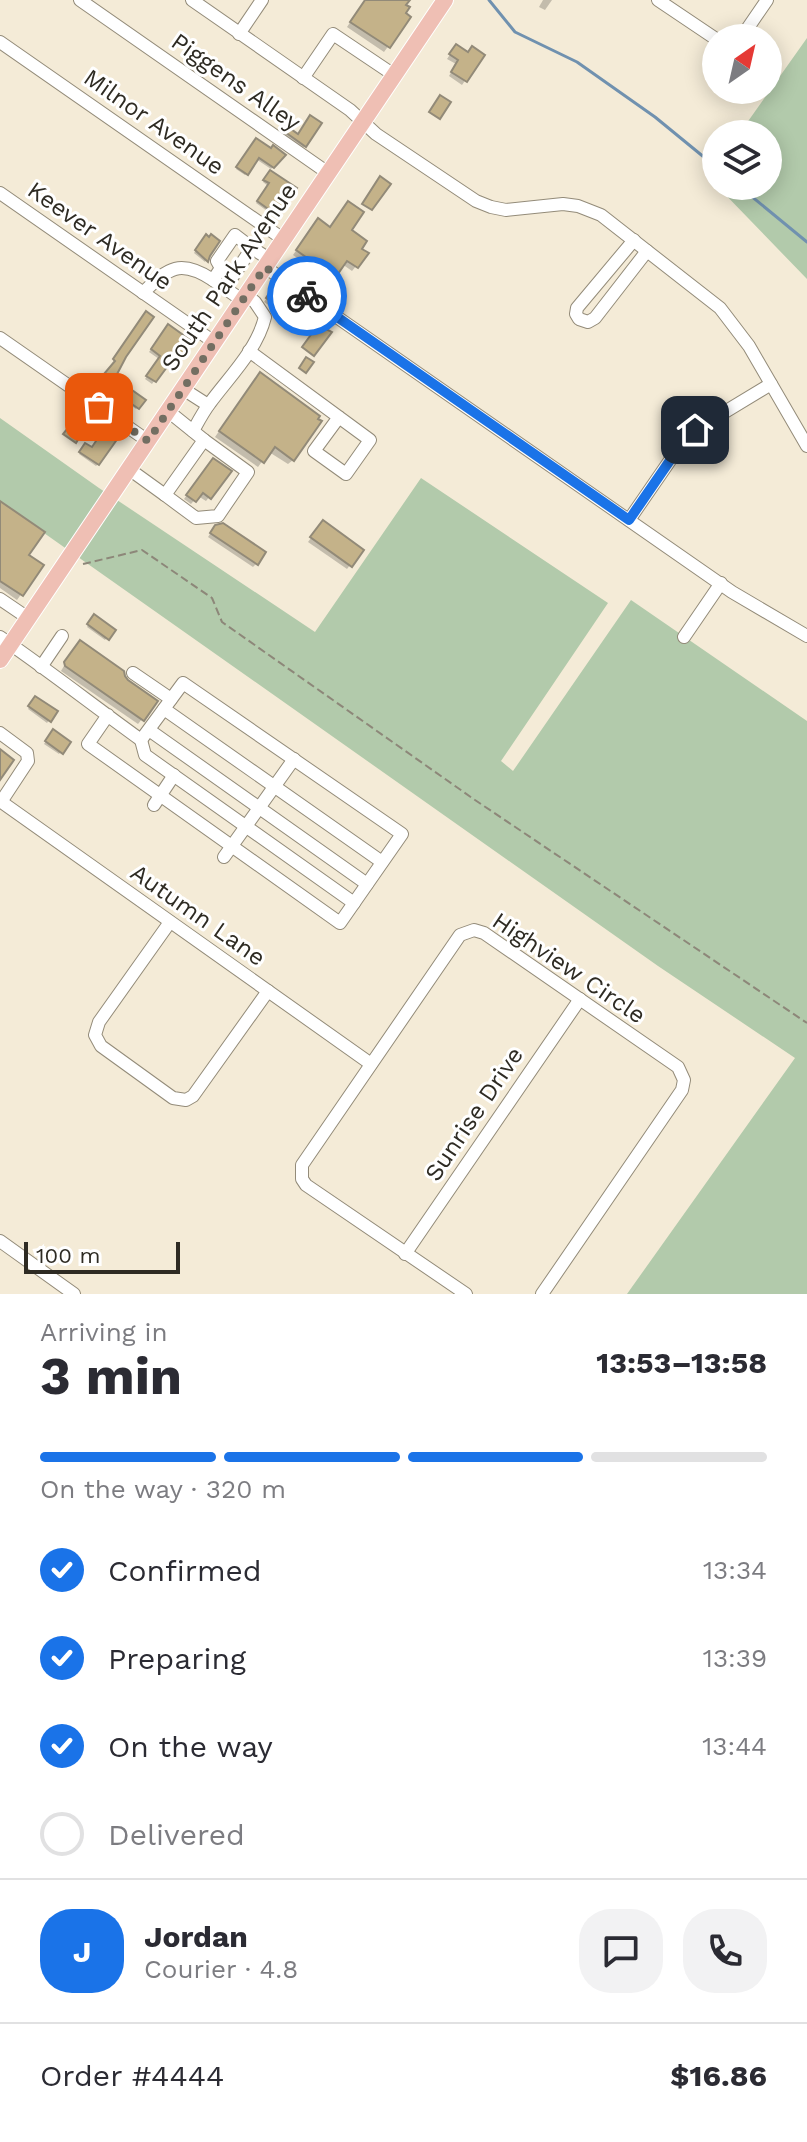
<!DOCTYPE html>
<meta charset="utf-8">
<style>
:root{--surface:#fff;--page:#f2f2f3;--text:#2b2b33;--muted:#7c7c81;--line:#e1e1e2;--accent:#1a73e8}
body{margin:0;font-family:"Work Sans",sans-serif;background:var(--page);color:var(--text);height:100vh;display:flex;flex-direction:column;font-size:30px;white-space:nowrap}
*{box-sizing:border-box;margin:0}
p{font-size:26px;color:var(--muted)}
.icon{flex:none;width:44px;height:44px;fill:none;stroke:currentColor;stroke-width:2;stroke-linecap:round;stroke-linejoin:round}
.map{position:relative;height:1294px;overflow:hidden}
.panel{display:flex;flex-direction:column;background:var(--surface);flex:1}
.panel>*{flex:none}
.needle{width:52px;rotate:34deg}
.buttons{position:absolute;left:702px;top:24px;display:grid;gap:16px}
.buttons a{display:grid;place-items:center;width:80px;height:80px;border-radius:50%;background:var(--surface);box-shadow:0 4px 20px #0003;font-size:40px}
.scale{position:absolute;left:24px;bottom:20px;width:156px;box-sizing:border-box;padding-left:8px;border:4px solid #2e2b23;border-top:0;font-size:22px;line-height:28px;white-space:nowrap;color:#2e2b23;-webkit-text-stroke:6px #fff;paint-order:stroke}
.pin{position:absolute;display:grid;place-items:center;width:68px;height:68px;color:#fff;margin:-34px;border-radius:16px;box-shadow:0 4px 12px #0006}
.courier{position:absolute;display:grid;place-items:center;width:80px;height:80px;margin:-40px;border:6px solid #1a73e8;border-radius:50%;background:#fff;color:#222;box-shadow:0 2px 10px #0007}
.overview em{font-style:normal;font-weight:700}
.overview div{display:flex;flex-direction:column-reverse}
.overview{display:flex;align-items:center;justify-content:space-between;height:136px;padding:0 40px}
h1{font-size:52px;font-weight:700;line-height:60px}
.bar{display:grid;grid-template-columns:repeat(4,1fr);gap:12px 8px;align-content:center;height:96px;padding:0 40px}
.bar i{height:10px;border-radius:6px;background:var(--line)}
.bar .on{background:var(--accent)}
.bar p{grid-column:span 4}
.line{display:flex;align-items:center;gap:20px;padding:0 40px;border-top:2px solid var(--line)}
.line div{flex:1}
.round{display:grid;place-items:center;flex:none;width:84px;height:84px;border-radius:32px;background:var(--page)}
ol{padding:0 40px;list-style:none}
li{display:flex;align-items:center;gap:24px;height:88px}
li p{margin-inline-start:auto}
li .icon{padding:8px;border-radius:50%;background:var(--accent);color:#fff;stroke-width:4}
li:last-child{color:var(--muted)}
li i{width:44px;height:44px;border:4px solid var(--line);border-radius:50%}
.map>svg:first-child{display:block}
.green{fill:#b2caab}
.shadow{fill:#0003}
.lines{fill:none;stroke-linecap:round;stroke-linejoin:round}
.stream{stroke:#7091af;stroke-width:3}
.building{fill:#c4b289;stroke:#928a78;stroke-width:2}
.minor-casing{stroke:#938b79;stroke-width:14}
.major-casing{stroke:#fff;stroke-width:18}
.path{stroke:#8d8779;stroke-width:2;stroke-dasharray:8 4;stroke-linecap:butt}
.minor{stroke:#fff;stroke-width:12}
.major{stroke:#efbfb4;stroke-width:16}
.done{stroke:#736e62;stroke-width:8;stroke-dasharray:0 14.4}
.route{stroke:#1a73e8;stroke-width:10}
.labels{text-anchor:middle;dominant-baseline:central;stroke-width:6;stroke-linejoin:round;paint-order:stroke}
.street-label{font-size:24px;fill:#2e2b23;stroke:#fff}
</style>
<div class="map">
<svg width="807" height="1294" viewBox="0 0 807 1294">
<rect width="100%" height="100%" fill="#f4ebd7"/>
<!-- green -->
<g class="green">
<path d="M807 38V279L717 186H768V134H739Z"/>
<path d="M0 418 99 488 315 632 421 478 608 603 501 761 513 771 631 600 807 721V1294H627L795 1058 658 966 0 502Z"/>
</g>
<!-- shadow -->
<g class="shadow">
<path d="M365 0H407L403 14 409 18 384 52 347 27Z"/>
<path d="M543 0H552L545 10 539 7Z"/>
<path d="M453 50 482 56 462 85 449 76 456 64 447 59Z"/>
<path d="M288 130 305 146 301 149 283 136Z"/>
<path d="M254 142 283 155 271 169 256 159 245 175 236 169Z"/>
<path d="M270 172 276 214 274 216 256 203 268 186 263 182Z"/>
<path d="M314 225 349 230 359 249 366 254 352 271 342 264 330 281 293 255Z"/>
<path d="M204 239 208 255 205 262 194 253Z"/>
<path d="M271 292 304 324 301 327 264 302Z"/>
<path d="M145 315 112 379 143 400 136 409 98 383 116 363 113 361Z"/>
<path d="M165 329 182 353 180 356 178 354 169 366 166 364 152 384 145 379 159 359 149 352Z"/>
<path d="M255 379 293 460 288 464 269 452 258 467 215 437Z"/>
<path d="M86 445 98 464 96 466 79 454Z"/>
<path d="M210 464 229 472 206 501 198 496 191 504 184 499Z"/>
<path d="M0 503 27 555 41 566 17 600 0 588Z"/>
<path d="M320 526 362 550 347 569 308 542Z"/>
<path d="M212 531 256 564 253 567 208 537Z"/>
<path d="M94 616 113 630 105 640 87 627Z"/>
<path d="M75 647 142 719 138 724 61 671Z"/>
<path d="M35 698 55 712 47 723 28 709Z"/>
<path d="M53 732 68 742 59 754 44 744Z"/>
</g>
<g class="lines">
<!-- stream -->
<g class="stream">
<path d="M489 0 515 32 577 62 655 117 716 167"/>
<path d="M739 186 807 242"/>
</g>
</g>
<!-- building -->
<g class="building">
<path d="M365 0H410L406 5 410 7 406 13 411 17 390 48 350 22Z"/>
<path d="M456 44 468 52 472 46 485 55 467 82 451 72 458 60 449 54Z"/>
<path d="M440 95 451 102 440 119 429 112Z"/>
<path d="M310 115 322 123 306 147 285 132 288 127 298 134Z"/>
<path d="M256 138 271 148 273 145 286 155 274 168 259 158 248 175 236 167Z"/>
<path d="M270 170 297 188 278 216 257 201 269 183 263 180Z"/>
<path d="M380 176 391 184 372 210 362 204Z"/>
<path d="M348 201 364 212 352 230 367 241 362 249 369 253 358 268 347 261 335 278 296 250 318 218 330 227Z"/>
<path d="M206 234 209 237 211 234 220 241 210 256 208 262 195 250Z"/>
<path d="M274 286 314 313 306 325 266 298Z"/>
<path d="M146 311 154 317 126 357 115 378 146 400 139 409 98 381 115 361 113 359Z"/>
<path d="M168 324 193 342 184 355 181 353 173 365 170 363 156 382 146 376 160 356 151 349Z"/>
<path d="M318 325 332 332 314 356 302 347Z"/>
<path d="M306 357 314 362 306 373 299 368Z"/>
<path d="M260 372 320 416 318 419 322 421 294 461 275 447 264 463 219 431Z"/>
<path d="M80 413 87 418 78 430 82 433 76 443 63 434Z"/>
<path d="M104 429 118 438 99 465 79 452 85 443 92 447Z"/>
<path d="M213 458 232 471 211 499 203 493 196 502 186 495Z"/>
<path d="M0 501 45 532 29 555 44 565 23 596 0 581Z"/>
<path d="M323 520 364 550 352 567 310 537Z"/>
<path d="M223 523 266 552 258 565 210 533 215 525Z"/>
<path d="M94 614 116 630 109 640 87 624Z"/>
<path d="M80 640 124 671 125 676 128 680 158 701 144 721 65 666 64 662Z"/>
<path d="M35 696 58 711 51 722 28 706Z"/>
<path d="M53 729 71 742 63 754 45 741Z"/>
<path d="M0 749 14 760 0 780Z"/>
</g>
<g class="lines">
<defs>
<g id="minor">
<path d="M80 0 328 173"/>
<path d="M192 0 350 110 376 134 476 201 491 207 506 210 563 204 578 206 601 215 720 308 749 346 807 446"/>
<path d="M658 0 716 39"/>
<path d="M239 34 262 0"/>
<path d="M741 38 767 0"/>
<path d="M0 42 283 239"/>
<path d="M303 78 333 34 394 75"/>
<path d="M0 193 214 342"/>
<path d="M634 240 577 308 576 314 579 319 588 322 595 318 647 251"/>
<path d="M265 267 732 592 807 636"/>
<path d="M221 268 217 261 235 235 252 248"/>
<path d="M213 280 242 300"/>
<path d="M143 293C168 267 181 259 213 280L221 268 233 276 252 248 269 259"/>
<path d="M0 338 148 441"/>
<path d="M249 351 370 440 346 474 314 451 339 417"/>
<path d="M183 389 208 405"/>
<path d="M193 431C198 422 203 412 210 403 229 377 257 350 265 317L255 302 246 295"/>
<path d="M129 469 165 495 204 440 168 411"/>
<path d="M165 495 196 518 218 516 248 472 204 440"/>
<path d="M629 520 682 443 695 430 771 384"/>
<path d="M0 599 28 618"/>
<path d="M0 637C48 670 94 706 141 740L183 683 402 834 340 923 88 744 108 715"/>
<path d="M684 637 721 583"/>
<path d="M41 667 62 636"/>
<path d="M133 673 171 699"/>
<path d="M164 709 382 862"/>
<path d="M149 730 367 884"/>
<path d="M0 733 27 753 28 761 1 802"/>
<path d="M141 740 145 755 354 903"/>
<path d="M0 801 371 1064"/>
<path d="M154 805 174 775"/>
<path d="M224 857 294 759"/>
<path d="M170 922 99 1022 95 1035 101 1046 173 1098 186 1100 193 1096 268 991"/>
<path d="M0 1241 74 1294"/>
<path d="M405 1254 580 999"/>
<path d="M466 1294 306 1185 302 1179V1165L460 935 474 930 484 933 678 1067 684 1080 682 1090 542 1294"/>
</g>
<path id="major" d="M0 660 445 0"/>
</defs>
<!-- minor casing -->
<use href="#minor" class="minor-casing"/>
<!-- major casing -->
<use href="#major" class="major-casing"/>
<!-- path -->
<path class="path" d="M83 564 142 550 212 598 222 622 475 800 807 1023"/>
<!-- minor -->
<use href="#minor" class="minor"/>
<!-- major -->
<use href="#major" class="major"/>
</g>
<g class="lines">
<!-- done -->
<path class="done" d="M99 407 148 441 265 267 307 296"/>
<!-- route -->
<path class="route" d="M307 296 629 520 682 443 695 430"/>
</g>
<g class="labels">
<!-- street labels -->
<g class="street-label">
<text transform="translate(236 82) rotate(35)">Piggens Alley</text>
<text transform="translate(154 122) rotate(35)">Milnor Avenue</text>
<text transform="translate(100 236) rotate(35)">Keever Avenue</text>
<text transform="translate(229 277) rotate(-56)">South Park Avenue</text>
<text transform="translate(198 915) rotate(35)">Autumn Lane</text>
<text transform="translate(569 968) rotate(34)">Highview Circle</text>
<text transform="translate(474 1114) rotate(-56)">Sunrise Drive</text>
</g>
</g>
</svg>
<div class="buttons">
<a><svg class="needle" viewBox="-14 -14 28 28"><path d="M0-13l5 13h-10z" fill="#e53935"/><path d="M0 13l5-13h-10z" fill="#7c7c81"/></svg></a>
<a><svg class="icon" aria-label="layers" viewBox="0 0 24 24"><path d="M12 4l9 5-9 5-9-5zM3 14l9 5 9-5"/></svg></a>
</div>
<div class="scale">100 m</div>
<div class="pin" style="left:99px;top:407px;background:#ea580c"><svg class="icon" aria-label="bag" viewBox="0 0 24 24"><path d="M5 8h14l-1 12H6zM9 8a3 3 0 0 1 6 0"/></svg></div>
<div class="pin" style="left:695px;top:430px;background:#1f2937"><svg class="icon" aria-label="home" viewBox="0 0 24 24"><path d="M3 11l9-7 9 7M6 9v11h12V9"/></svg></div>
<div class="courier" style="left:307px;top:296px"><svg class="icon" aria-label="bike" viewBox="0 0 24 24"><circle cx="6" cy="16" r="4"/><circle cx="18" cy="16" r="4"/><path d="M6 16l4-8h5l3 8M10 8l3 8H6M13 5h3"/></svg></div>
</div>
<section class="panel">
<div class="overview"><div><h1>3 min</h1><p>Arriving in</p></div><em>13:53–13:58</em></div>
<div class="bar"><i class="on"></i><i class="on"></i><i class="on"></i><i></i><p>On the way · 320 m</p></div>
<ol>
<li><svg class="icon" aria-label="check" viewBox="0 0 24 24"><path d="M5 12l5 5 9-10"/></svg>Confirmed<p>13:34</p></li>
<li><svg class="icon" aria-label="check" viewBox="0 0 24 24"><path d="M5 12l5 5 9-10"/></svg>Preparing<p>13:39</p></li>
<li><svg class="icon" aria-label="check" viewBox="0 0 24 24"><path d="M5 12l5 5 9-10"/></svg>On the way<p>13:44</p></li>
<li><i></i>Delivered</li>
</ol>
<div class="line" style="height:144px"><b class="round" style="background:var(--accent);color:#fff">J</b><div><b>Jordan</b><p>Courier · 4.8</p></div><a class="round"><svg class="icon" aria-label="chat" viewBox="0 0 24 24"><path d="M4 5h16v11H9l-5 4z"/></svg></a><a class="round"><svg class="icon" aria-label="phone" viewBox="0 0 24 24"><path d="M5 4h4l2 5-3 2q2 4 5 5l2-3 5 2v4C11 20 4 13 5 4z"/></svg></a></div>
<div class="line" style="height:104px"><div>Order #4444</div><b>$16.86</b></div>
</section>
